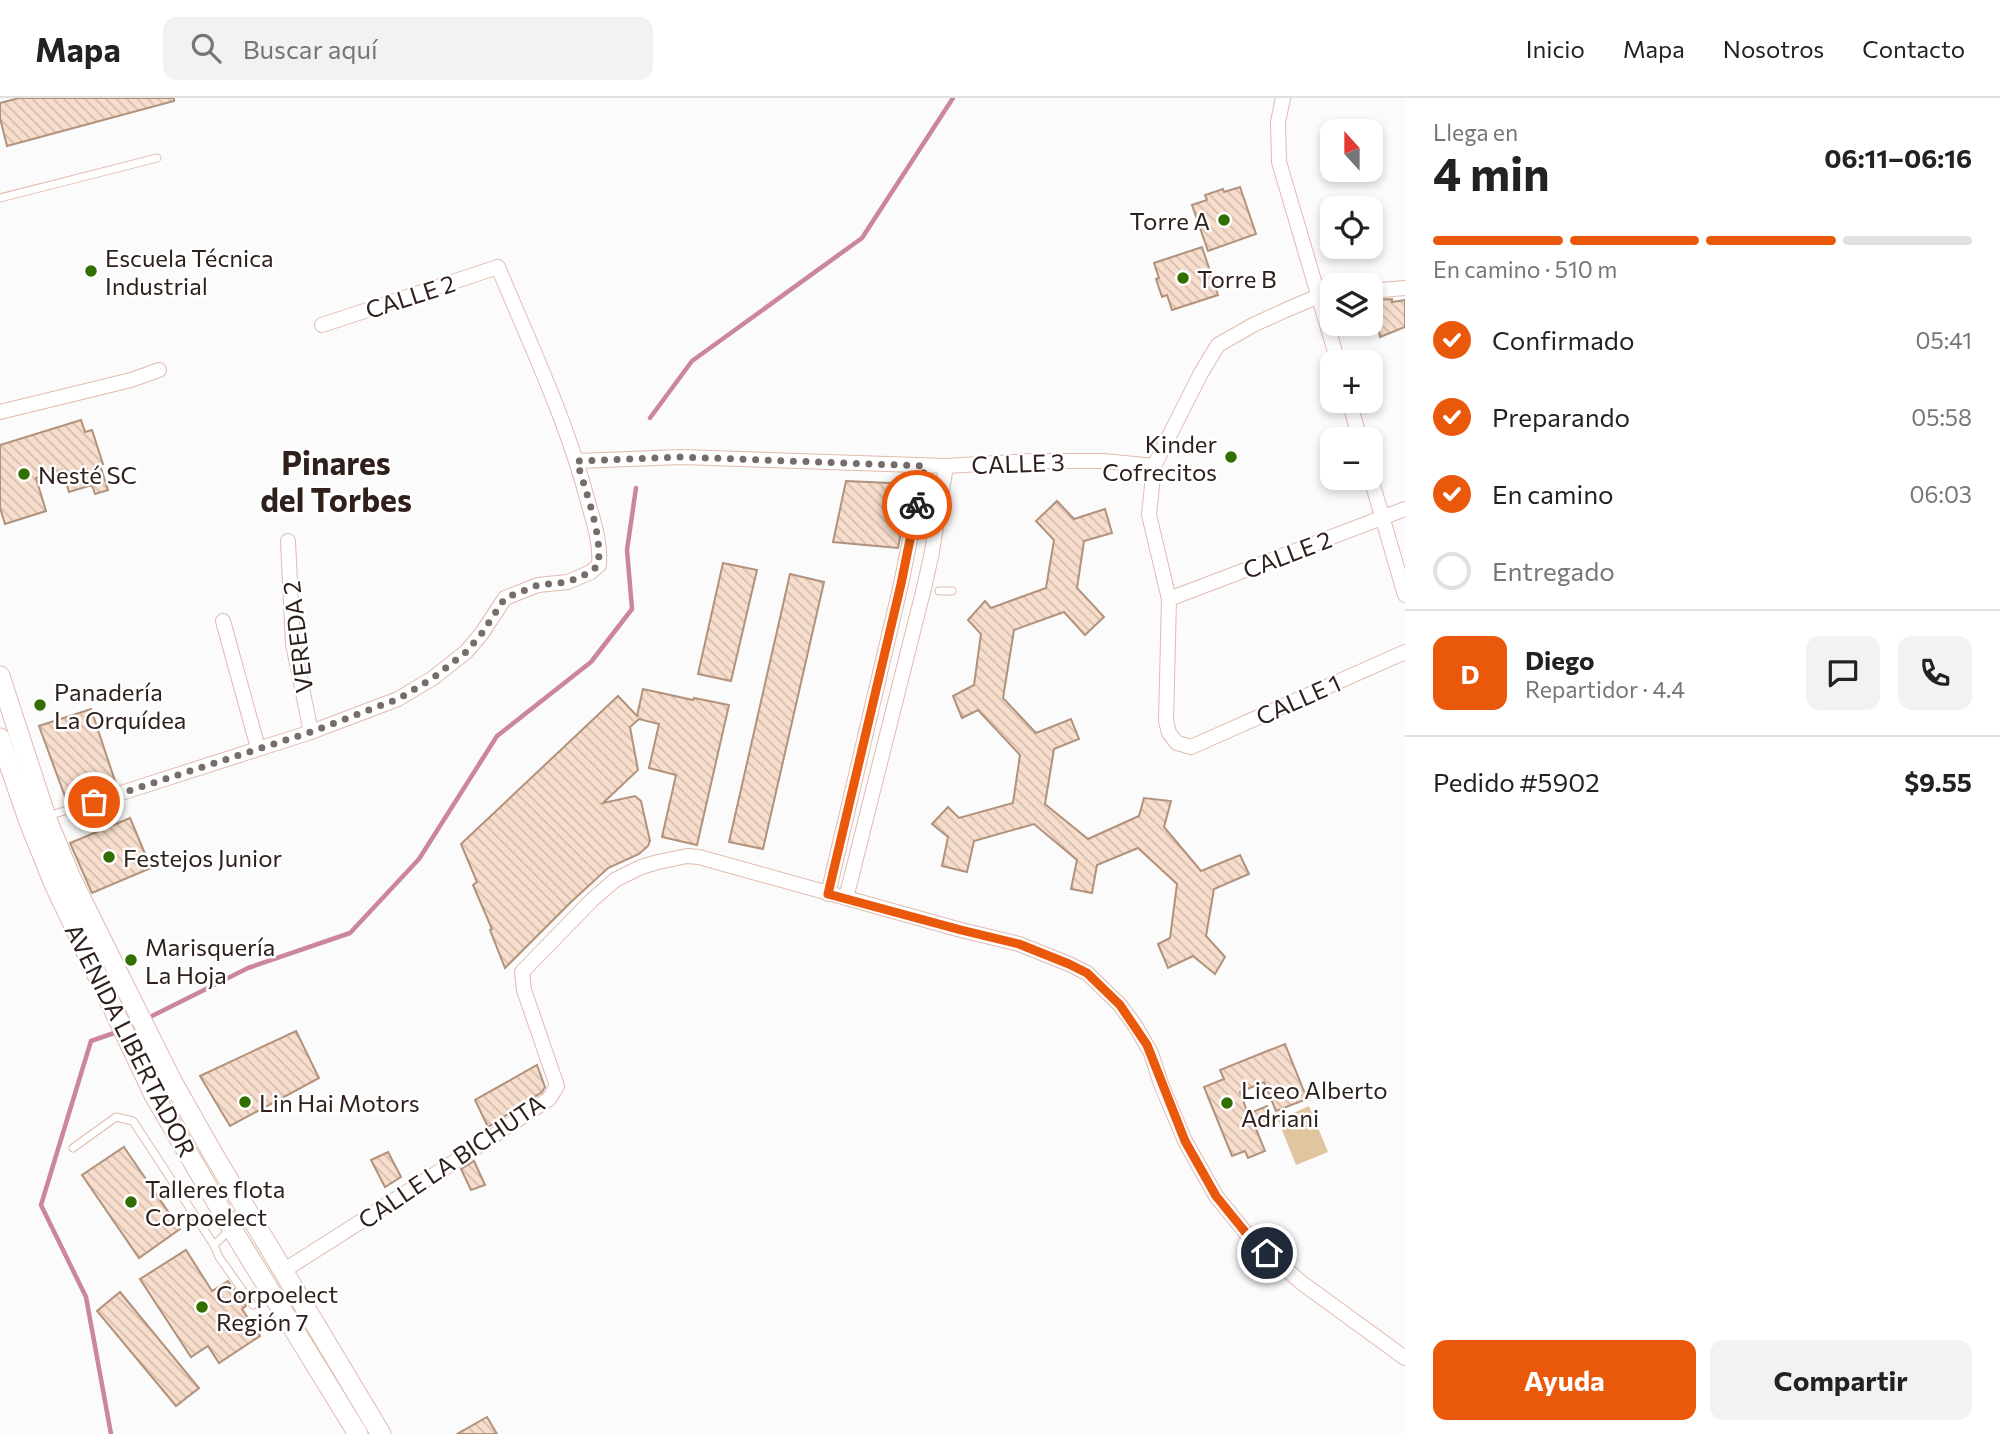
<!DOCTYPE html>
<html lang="es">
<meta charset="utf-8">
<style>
:root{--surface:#fff;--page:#f2f2f2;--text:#222;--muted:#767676;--line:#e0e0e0;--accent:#ea580c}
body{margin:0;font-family:Commissioner,sans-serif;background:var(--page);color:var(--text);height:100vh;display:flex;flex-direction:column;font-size:26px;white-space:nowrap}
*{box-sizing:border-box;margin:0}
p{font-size:23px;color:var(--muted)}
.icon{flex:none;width:38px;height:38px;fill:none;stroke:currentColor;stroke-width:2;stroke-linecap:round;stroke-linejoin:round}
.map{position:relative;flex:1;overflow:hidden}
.drawer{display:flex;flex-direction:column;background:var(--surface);width:595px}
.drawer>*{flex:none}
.needle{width:46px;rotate:339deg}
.controls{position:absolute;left:1320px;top:21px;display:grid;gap:14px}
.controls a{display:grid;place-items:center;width:63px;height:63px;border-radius:14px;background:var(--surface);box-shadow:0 4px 10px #0003;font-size:35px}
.pin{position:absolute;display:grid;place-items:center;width:60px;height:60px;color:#fff;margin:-30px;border:4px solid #fff;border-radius:50%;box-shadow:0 2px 7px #0007}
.courier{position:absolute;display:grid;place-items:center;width:70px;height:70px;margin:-35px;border:5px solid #ea580c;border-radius:50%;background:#fff;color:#222;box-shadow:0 2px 9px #0007}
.headline em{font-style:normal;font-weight:700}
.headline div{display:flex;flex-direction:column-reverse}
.headline{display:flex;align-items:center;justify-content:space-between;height:119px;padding:0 28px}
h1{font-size:46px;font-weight:700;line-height:52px}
.bar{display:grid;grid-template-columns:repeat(4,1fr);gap:10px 7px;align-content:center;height:84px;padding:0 28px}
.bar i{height:9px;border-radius:5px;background:var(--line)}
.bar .active{background:var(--accent)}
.bar p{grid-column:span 4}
.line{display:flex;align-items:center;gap:18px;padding:0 28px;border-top:2px solid var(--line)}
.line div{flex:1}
.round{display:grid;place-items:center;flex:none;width:74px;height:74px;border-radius:14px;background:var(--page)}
ol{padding:0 28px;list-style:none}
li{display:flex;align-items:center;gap:21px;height:77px}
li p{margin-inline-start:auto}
li .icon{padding:7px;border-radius:50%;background:var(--accent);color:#fff;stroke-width:4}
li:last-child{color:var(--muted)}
li i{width:38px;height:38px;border:4px solid var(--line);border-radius:50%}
.cta{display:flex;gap:14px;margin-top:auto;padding:14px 28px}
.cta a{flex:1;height:80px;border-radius:14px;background:var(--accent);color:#fff;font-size:28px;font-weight:700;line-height:80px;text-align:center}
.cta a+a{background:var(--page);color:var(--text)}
header{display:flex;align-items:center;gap:42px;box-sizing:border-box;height:98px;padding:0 35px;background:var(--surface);border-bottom:2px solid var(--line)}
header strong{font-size:33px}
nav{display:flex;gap:38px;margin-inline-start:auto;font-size:24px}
.search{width:490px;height:63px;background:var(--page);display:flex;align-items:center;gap:18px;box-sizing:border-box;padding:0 24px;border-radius:14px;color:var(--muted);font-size:26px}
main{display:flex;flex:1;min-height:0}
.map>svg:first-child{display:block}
.garden{fill:#e1c59e}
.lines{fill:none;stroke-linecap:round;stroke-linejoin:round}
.stream{stroke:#cc859f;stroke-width:4.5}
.building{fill:url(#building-back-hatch);stroke:#b2927b;stroke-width:2}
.lane-casing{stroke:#e2baae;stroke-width:9}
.street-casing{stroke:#e2baae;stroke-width:16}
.secondary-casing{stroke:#e2baae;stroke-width:21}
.lane{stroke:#fff;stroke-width:7}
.street{stroke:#fff;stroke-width:14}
.secondary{stroke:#fff;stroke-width:19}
.done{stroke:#766d6a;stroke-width:7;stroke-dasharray:0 12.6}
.route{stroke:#ea580c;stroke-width:9}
.poi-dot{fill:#326f00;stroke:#fff;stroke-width:2.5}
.labels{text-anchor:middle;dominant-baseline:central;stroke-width:5;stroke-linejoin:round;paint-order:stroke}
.poi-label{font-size:24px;fill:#2f201c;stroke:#fff;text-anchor:start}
.street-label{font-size:24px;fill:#2f201c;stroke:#fff}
.district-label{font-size:32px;font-weight:bold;fill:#2f201c;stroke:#fff}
</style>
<header>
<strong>Mapa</strong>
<div class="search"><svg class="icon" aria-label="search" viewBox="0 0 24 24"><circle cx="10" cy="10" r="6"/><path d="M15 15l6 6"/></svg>Buscar aquí</div>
<nav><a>Inicio</a><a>Mapa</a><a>Nosotros</a><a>Contacto</a></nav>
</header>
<main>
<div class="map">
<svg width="1405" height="1336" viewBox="0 0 1405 1336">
<defs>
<pattern id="building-back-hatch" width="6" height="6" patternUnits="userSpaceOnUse" patternTransform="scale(1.75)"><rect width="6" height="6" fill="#f7ddcc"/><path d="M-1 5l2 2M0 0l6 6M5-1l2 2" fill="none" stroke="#d4bdaf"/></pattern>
</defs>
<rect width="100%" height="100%" fill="#fbfbfb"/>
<!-- garden -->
<path class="garden" d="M1309 1008 1328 1054 1296 1067 1278 1022Z"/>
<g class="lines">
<!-- stream -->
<g class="stream">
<path d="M650 320 692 263 862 140 953 0"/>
<path d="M148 920 248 870 350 835 419 761 497 638 591 564 632 511 627 452 636 390"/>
<path d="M111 1336 86 1199 41 1107 91 943 114 935"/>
</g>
</g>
<!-- building -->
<g class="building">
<path d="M19 0H174V3L7 48 0 20V5Z"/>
<path d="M1240 89 1256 136 1208 153 1192 107 1207 102 1205 97 1223 91 1224 94Z"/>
<path d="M1202 149 1218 197 1172 212 1167 197 1162 199 1156 181 1159 180 1154 165Z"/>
<path d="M1392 201V204L1405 202V229L1380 239 1373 202Z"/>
<path d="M81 322 85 334 92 332 103 366 100 367 108 392 95 396 92 387 69 394 62 372 36 380 46 413 5 426 0 410V347Z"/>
<path d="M846 383 911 386 898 450 833 444Z"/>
<path d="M1057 403 1074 421 1105 411 1112 435 1084 443 1077 490 1104 519 1085 537 1064 514 1014 532 1003 600 1036 635 1071 621 1079 641 1054 651 1045 706 1088 741 1139 718 1144 700 1171 703 1164 729 1201 773 1240 757 1249 776 1214 791 1206 838 1225 859 1215 876 1193 858 1168 870 1158 846 1170 840 1177 786 1138 750 1097 767 1092 795 1071 791 1077 762 1034 726 974 743 967 774 942 768 948 739 932 726 948 709 959 720 1013 705 1020 657 978 612 962 620 953 598 974 587 981 536 968 522 985 503 991 510 1046 490 1054 442 1036 423Z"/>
<path d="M723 465 757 472 731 583 698 576Z"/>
<path d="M790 476 824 484 763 751 729 744Z"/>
<path d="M643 591 693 602 694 600 729 607 697 747 662 739 676 677 649 670 659 626 639 621 630 629 638 672 603 705 635 698 641 703 650 743 648 748 639 756 608 770 571 804 505 870 490 832 492 831 473 787 477 784 461 746 618 598 637 618Z"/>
<path d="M91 611 116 686 67 704 39 628Z"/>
<path d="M130 720 151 770 92 795 70 745Z"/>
<path d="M296 933 319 980 230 1028 200 978Z"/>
<path d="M1285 946 1307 1001 1276 1013 1264 984 1240 994 1248 1016 1267 1008 1273 1024 1256 1031 1265 1053 1248 1060 1245 1053 1232 1058 1204 989 1224 981 1220 972Z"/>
<path d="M537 967 545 989 542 994 488 1029 475 1002Z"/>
<path d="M124 1049 180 1131 139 1160 82 1077Z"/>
<path d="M388 1054 401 1079 385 1089 371 1062Z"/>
<path d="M474 1063 485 1087 471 1092 461 1071Z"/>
<path d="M186 1152 212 1193 228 1183 246 1208 242 1211 260 1238 219 1265 208 1248 191 1259 140 1181Z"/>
<path d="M120 1194 199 1290 176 1308 97 1213Z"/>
<path d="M487 1319 497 1336H457Z"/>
</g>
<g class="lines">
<defs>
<g id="lane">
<path d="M0 100 157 60"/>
<path d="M939 493H952"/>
<path d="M48 718 118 696"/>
<path d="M73 1050 116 1019 133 1023 214 1147"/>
<path d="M231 1131 214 1147 219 1159 253 1207"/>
</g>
<g id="street">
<path d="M1283 0 1278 24 1279 64 1338 264"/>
<path d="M1370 193 1405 190"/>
<path d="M1332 197 1319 198 1288 211 1253 227 1218 247 1201 275 1154 368 1149 417 1169 501 1166 623 1169 635 1177 645 1191 649 1405 554"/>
<path d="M1349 303 1360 341"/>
<path d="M0 314 131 282 159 272"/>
<path d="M577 363 681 359 946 368 1032 363H1104L1154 368"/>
<path d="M1370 377 1405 497"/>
<path d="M288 443 293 546 311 634"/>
<path d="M1169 501 1405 411"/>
<path d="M223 523 258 650"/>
<path d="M118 696 311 634 398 601 433 580 466 554 482 535 505 500 538 487 568 484 591 474 599 467C601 446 594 425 588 404 567 323 530 246 498 169L322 227"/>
<path d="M828 796 901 486 925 368"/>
<path d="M846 800 924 490 932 454 946 368"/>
<path d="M283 1173 448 1068 549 1001 557 988 524 892 522 874 592 802 615 782 641 769 658 764 687 758 699 759 961 832 1019 846 1069 866 1087 875 1120 907 1136 929 1151 955 1161 986 1185 1043 1216 1098 1250 1140 1302 1185 1405 1260"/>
</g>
<g id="secondary">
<path d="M0 578 46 719 71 780 126 891 173 985 212 1054 381 1336"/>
<path d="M0 640 29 724 54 786 154 997 232 1131 358 1336"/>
</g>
</defs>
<!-- lane casing -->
<use href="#lane" class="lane-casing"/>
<!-- street casing -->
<use href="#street" class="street-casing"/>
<!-- secondary casing -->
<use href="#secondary" class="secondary-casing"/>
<!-- lane -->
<use href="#lane" class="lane"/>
<!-- street -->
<use href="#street" class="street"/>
<!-- secondary -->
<use href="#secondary" class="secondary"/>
</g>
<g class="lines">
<!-- done -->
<path class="done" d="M94 704 311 634 398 601 433 580 466 554 482 535 505 500 538 487 568 484 591 474 598 467C603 437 585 393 577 363L681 359 925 368 917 407"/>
<!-- route -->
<path class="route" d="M917 407 901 486 828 796 961 832 1019 846 1069 866 1087 875 1120 907 1147 947 1185 1043 1216 1098 1250 1140 1267 1155"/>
</g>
<!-- markers -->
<g class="poi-dot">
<circle cx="1224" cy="122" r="7"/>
<circle cx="91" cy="173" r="7"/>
<circle cx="1183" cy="180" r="7"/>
<circle cx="1231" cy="359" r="7"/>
<circle cx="24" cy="376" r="7"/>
<circle cx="40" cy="607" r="7"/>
<circle cx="109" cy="759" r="7"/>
<circle cx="131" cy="862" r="7"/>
<circle cx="245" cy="1004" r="7"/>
<circle cx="1227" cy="1005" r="7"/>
<circle cx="131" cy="1104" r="7"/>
<circle cx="202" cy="1209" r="7"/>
</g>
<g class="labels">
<!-- poi labels -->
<g class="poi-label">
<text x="1210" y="122" text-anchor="end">Torre A</text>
<text x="105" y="159">Escuela Técnica<tspan x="105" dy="28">Industrial</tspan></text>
<text x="1197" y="180">Torre B</text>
<text x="1217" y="345" text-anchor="end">Kinder<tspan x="1217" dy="28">Cofrecitos</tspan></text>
<text x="38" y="376">Nesté SC</text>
<text x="54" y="593">Panadería<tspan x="54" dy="28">La Orquídea</tspan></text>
<text x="123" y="759">Festejos Junior</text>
<text x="145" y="848">Marisquería<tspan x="145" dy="28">La Hoja</tspan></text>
<text x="1241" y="991">Liceo Alberto<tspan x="1241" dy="28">Adriani</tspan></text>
<text x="259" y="1004">Lin Hai Motors</text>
<text x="145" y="1090">Talleres flota<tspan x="145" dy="28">Corpoelect</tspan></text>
<text x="216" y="1195">Corpoelect<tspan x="216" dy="28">Región 7</tspan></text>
</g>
<!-- street labels -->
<g class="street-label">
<text transform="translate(410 198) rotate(-18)">CALLE 2</text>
<text transform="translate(1018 365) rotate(-2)">CALLE 3</text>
<text transform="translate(1287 456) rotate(-21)">CALLE 2</text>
<text transform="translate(297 539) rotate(-97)">VEREDA 2</text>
<text transform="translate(1298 601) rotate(-24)">CALLE 1</text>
<text transform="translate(131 942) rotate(63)">AVENIDA LIBERTADOR</text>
<text transform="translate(451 1063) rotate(-34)">CALLE LA BICHUTA</text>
</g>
<!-- district labels -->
<g class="district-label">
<text x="336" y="364">Pinares<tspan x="336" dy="37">del Torbes</tspan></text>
</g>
</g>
</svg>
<div class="controls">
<a><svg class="needle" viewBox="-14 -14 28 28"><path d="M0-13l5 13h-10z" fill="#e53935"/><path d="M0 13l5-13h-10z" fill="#767676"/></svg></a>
<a><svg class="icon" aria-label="locate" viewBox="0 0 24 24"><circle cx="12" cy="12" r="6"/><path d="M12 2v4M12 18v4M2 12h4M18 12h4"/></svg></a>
<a><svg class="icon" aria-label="layers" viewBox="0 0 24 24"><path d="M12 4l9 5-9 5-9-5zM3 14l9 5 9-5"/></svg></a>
<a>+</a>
<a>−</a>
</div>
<div class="pin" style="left:94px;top:704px;background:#ea580c"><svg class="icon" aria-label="bag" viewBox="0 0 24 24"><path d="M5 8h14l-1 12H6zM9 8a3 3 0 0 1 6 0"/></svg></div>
<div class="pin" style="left:1267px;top:1155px;background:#1f2937"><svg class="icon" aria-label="home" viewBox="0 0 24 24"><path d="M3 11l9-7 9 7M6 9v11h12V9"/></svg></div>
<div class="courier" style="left:917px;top:407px"><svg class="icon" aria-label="bike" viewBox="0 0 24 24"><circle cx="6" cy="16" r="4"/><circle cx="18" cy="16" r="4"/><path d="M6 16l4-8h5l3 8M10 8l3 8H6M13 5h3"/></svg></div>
</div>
<section class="drawer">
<div class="headline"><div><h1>4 min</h1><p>Llega en</p></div><em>06:11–06:16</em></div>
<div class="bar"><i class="active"></i><i class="active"></i><i class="active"></i><i></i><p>En camino · 510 m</p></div>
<ol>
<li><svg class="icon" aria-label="check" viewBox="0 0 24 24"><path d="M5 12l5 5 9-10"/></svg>Confirmado<p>05:41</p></li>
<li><svg class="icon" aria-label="check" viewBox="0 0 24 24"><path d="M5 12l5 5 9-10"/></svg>Preparando<p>05:58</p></li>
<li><svg class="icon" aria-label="check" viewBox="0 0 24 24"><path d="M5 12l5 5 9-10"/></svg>En camino<p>06:03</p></li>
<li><i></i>Entregado</li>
</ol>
<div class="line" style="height:126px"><b class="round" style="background:var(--accent);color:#fff">D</b><div><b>Diego</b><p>Repartidor · 4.4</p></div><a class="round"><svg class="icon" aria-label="chat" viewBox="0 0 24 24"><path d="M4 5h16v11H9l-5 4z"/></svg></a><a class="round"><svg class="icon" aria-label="phone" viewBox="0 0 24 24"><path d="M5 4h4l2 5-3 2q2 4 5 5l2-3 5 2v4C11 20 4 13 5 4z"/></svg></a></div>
<div class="line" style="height:91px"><div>Pedido #5902</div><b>$9.55</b></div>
<div class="cta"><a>Ayuda</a><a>Compartir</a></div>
</section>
</main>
